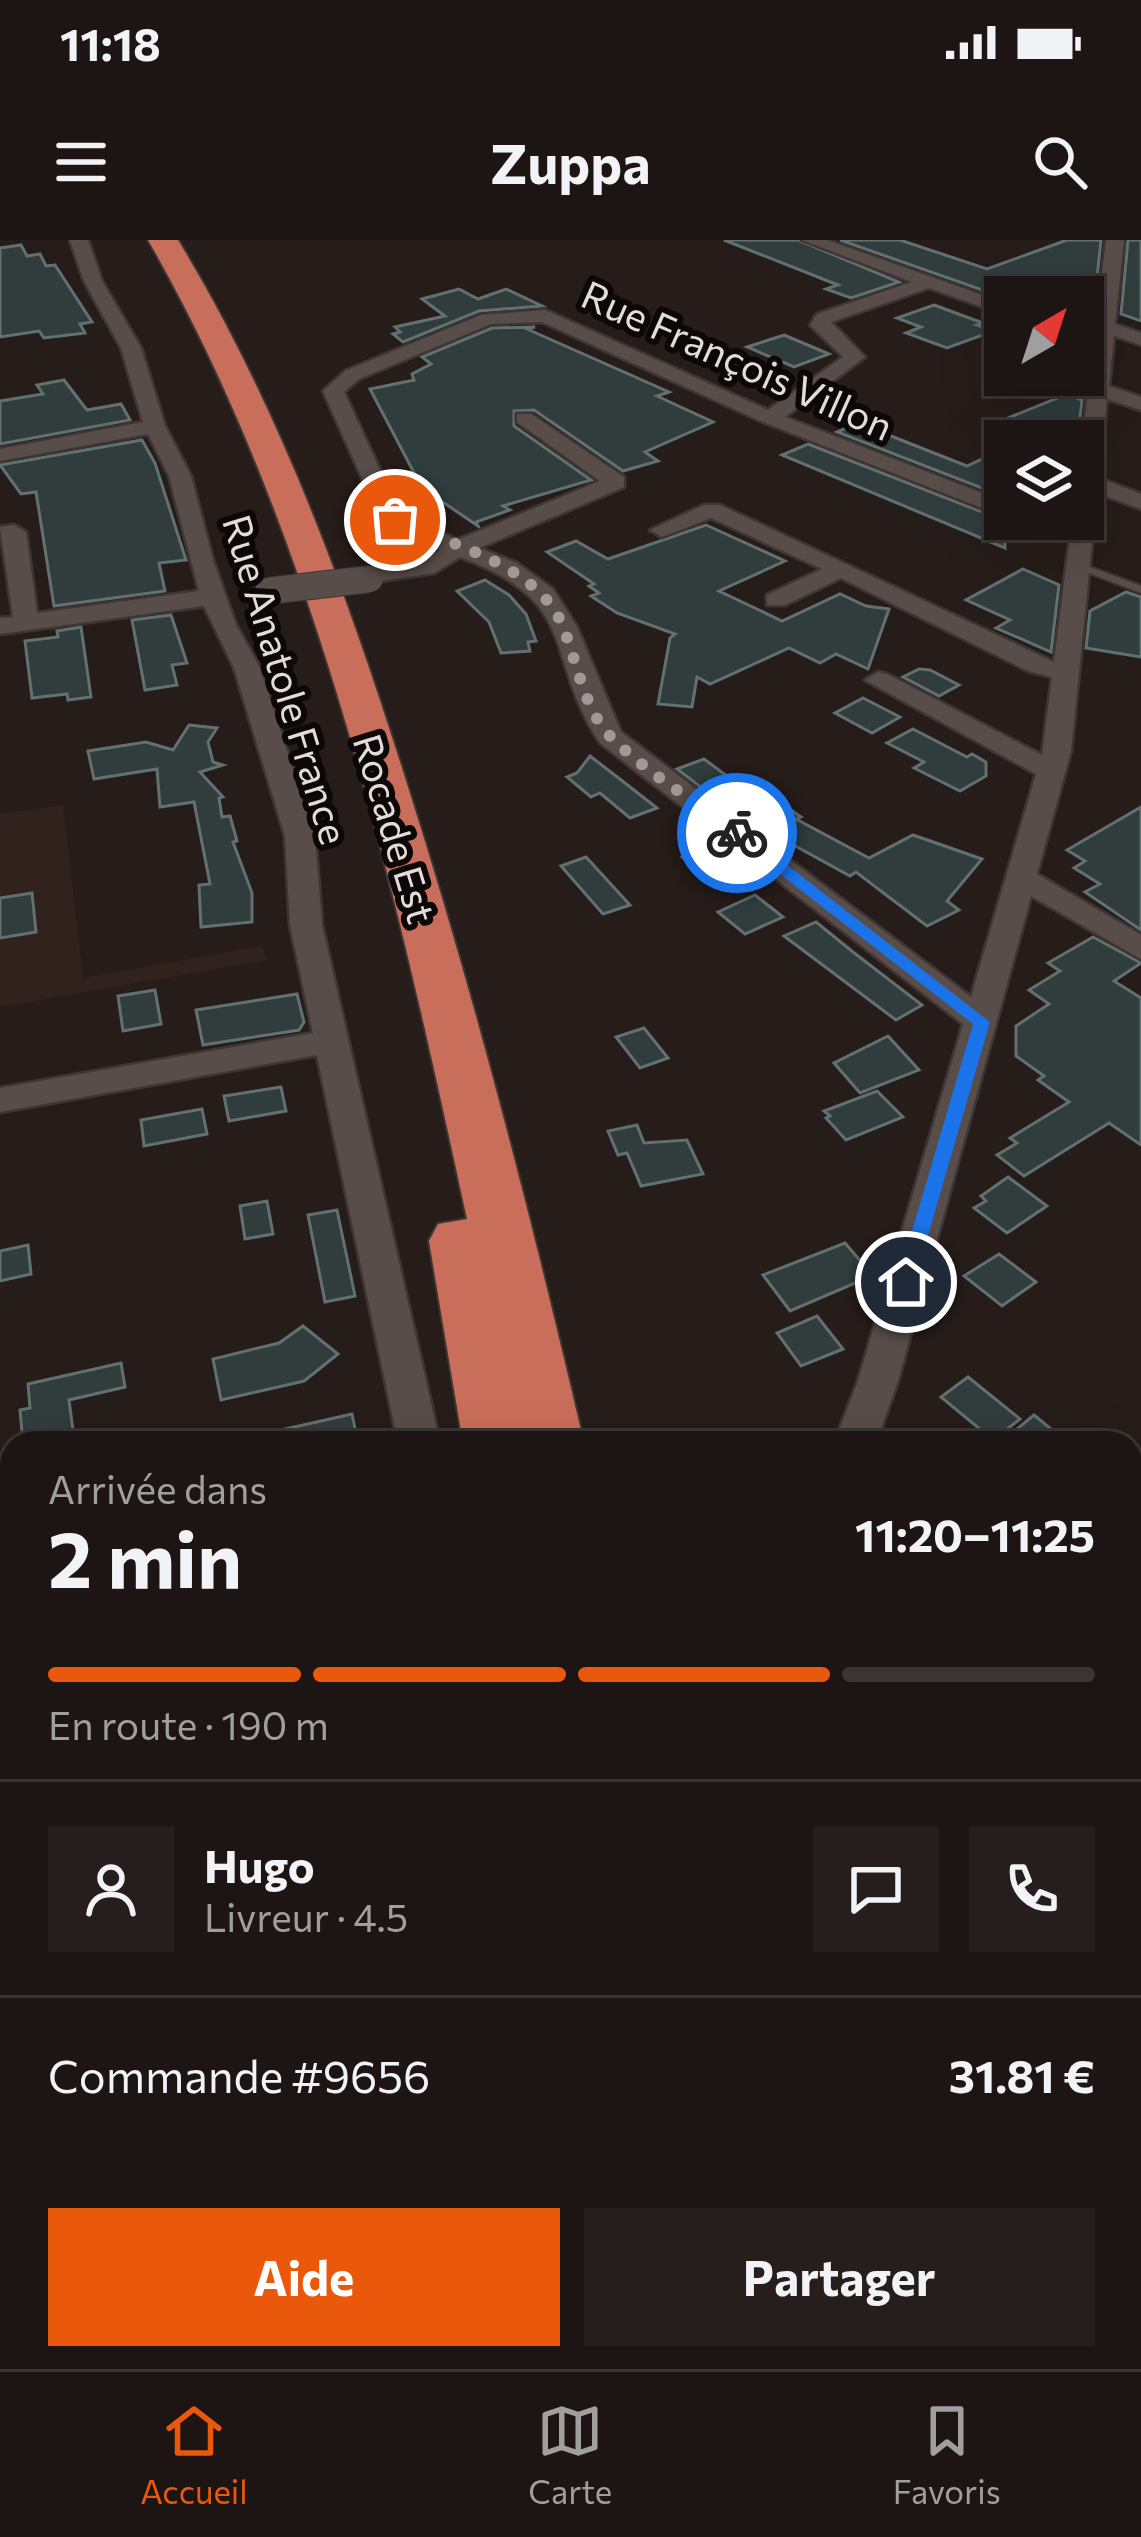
<!DOCTYPE html>
<html lang="fr">
<meta charset="utf-8">
<style>
:root{--surface:#1c1514;--page:#251e1d;--text:#f1f3f6;--muted:#a09fa0;--line:#3a3434;--accent:#ea580c}
body{margin:0;font-family:Commissioner,sans-serif;background:var(--page);color:var(--text);height:100vh;display:flex;flex-direction:column;font-size:45px;white-space:nowrap}
*{box-sizing:border-box;margin:0}
p{font-size:39px;color:var(--muted)}
.icon{flex:none;width:66px;height:66px;fill:none;stroke:currentColor;stroke-width:2;stroke-linecap:round;stroke-linejoin:round}
.map{position:relative;flex:1;overflow:hidden}
.sheet{position:absolute;left:0px;top:1191px;width:1143px;height:939px;display:flex;flex-direction:column;background:var(--surface);border-radius:36px 36px 0 0;box-shadow:0 12px 48px #0002,0 0 0 3px var(--line)}
.sheet>*{flex:none}
.needle{width:78px;rotate:39deg}
.buttons{position:absolute;left:984px;top:36px;display:grid;gap:24px}
.buttons a{display:grid;place-items:center;width:120px;height:120px;border-radius:0px;background:var(--surface);box-shadow:0 12px 48px #0002,0 0 0 3px var(--line);font-size:60px}
.pin{position:absolute;display:grid;place-items:center;width:102px;height:102px;color:#fff;margin:-51px;border:6px solid #fff;border-radius:50%;box-shadow:0 3px 12px #0007}
.courier{position:absolute;display:grid;place-items:center;width:120px;height:120px;margin:-60px;border:9px solid #1a73e8;border-radius:50%;background:#fff;color:#222;box-shadow:0 3px 15px #0007}
.head em{font-style:normal;font-weight:700}
.head div{display:flex;flex-direction:column-reverse}
.head{display:flex;align-items:center;justify-content:space-between;height:204px;padding:0 48px}
h1{font-size:78px;font-weight:700;line-height:90px}
.bar{display:grid;grid-template-columns:repeat(4,1fr);gap:18px 12px;align-content:center;height:144px;padding:0 48px}
.bar i{height:15px;border-radius:9px;background:var(--line)}
.bar .on{background:var(--accent)}
.bar p{grid-column:span 4}
.line{display:flex;align-items:center;gap:30px;padding:0 48px;border-top:3px solid var(--line)}
.line div{flex:1}
.round{display:grid;place-items:center;flex:none;width:126px;height:126px;border-radius:0px;background:var(--page)}
.action{display:flex;gap:24px;margin-top:auto;padding:24px 48px}
.action a{flex:1;height:138px;border-radius:0px;background:var(--accent);color:#fff;font-size:48px;font-weight:700;line-height:138px;text-align:center}
.action a+a{background:var(--page);color:var(--text)}
.status{display:flex;justify-content:space-between;align-items:center;height:84px;padding:0 60px;background:var(--surface);direction:ltr}
.status svg{height:33px;fill:currentColor}
header{display:flex;justify-content:space-between;align-items:center;height:156px;padding:0 48px;background:var(--surface);font-size:54px;font-weight:700}
.tab-bar{display:flex;justify-content:space-around;align-items:center;height:168px;border-top:3px solid var(--line);background:var(--surface);font-size:33px;color:var(--muted)}
.tab-bar a{display:grid;justify-items:center;gap:6px}
.tab-bar .on{color:var(--accent)}
.map>svg:first-child{display:block}
.built{fill:#32221e}
.building{fill:#303d3c;stroke:#62706f;stroke-width:3}
.lines{fill:none;stroke-linecap:round;stroke-linejoin:round}
.lane-casing{stroke:#3e3634;stroke-width:4}
.street-casing{stroke:#3e3634;stroke-width:5}
.highway-casing{stroke:#3e3634;stroke-width:4}
.lane{fill:#594d4a;fill-rule:evenodd}
.street{fill:#594d4a;fill-rule:evenodd}
.highway{fill:#c96e5b;fill-rule:evenodd}
.street-bridge-casing{stroke:#3e3634;stroke-width:28;stroke-linecap:butt}
.street-bridge{stroke:#594d4a;stroke-width:26}
.route{fill:#1a73e8}
.done{stroke:#a19997;stroke-width:12;stroke-dasharray:0 21.6}
.labels{text-anchor:middle;dominant-baseline:central;stroke-width:12;stroke-linejoin:round;paint-order:stroke}
.far-street-label{font-size:39px;fill:#e3dcda;stroke:#0c0807}
</style>
<div class="status"><b>11:18</b><svg viewBox="0 0 49 12"><path d="M0 12V9h3v3zM5 12V6h3v6zM10 12V3h3v9zM15 12V0h3v12zM26 1h20v11H26zM47 4h2v5h-2z"/></svg></div>
<header><svg class="icon" aria-label="menu" viewBox="0 0 24 24"><path d="M4 6h16M4 12h16M4 18h16"/></svg>Zuppa<svg class="icon" aria-label="search" viewBox="0 0 24 24"><circle cx="10" cy="10" r="6"/><path d="M15 15l6 6"/></svg></header>
<div class="map">
<svg width="1141" height="2129" viewBox="0 0 1141 2129">
<rect width="100%" height="100%" fill="#261c1a"/>
<!-- built -->
<path class="built" d="M63 565 83 738 262 706 267 720 0 767V574Z"/>
<!-- building -->
<g class="building">
<path d="M724 0H798L899 42 851 58 826 49 838 45Z"/>
<path d="M840 0H900L987 29 1067 0H1101L1094 66 1083 62V57H1002Z"/>
<path d="M1128 0H1141V81L1121 74Z"/>
<path d="M21 5 27 16 40 14 46 26 55 25 92 82 80 84 85 93 44 98 39 91 0 97V8Z"/>
<path d="M459 49 478 59 506 49 542 66 479 71 403 102 393 94 400 92 395 87 445 76 422 59Z"/>
<path d="M934 65 983 83 977 85 994 91 947 108 906 93 921 87 897 78Z"/>
<path d="M535 87 527 89 669 152 657 156 713 182 645 212 658 221 623 231 534 170 514 171V186L591 240 503 266 510 270 476 282 478 286 422 248 370 149 414 140 412 134 431 124 422 117 492 88Z"/>
<path d="M784 95 829 114 794 127 747 107Z"/>
<path d="M64 140 87 170 121 164 130 180 0 204V161L43 154 37 145Z"/>
<path d="M1067 154 1082 160 1078 195 1008 178Z"/>
<path d="M858 183 967 226 1005 208V257L837 192Z"/>
<path d="M142 200 155 223 186 320 159 323 165 351 54 366 36 252 21 254 0 225Z"/>
<path d="M808 204 1005 281V308L782 215Z"/>
<path d="M706 285 785 321 719 351 782 381 840 354 866 366 889 369 868 429 836 414 820 423 789 408 710 444 697 437 692 467 658 464 670 398 675 394 617 373 591 356 599 353 589 346 594 344 547 312 576 301 608 319Z"/>
<path d="M1023 329 1059 345 1051 412 996 388 1010 380 966 360Z"/>
<path d="M485 340 509 355 526 374 536 401 528 402 530 411 501 413 489 382 457 351Z"/>
<path d="M1126 352 1141 357V417L1086 408 1090 371Z"/>
<path d="M171 375 187 423 172 425 177 445 145 450 132 380Z"/>
<path d="M81 387 91 457 68 460 67 454 32 458 25 401 58 397 57 391Z"/>
<path d="M919 429 930 430 959 445 939 456 903 437Z"/>
<path d="M863 458 900 477 872 493 835 473Z"/>
<path d="M189 485 217 488 208 502 213 522 223 525 200 532 223 557 219 558 222 577 230 576 237 601 233 602 252 653V682L201 687 199 645 210 644 194 562 160 567 157 529 94 539 88 511 146 502 173 510Z"/>
<path d="M913 489 967 517 972 514 986 522V536L960 551 914 528 924 522 887 503Z"/>
<path d="M590 516 625 543 657 568 630 578 600 553 591 557 567 537 577 533Z"/>
<path d="M704 519 735 542 745 538 801 577 796 579 869 618 913 595 982 619 947 661 959 670 927 686 856 632 850 636 788 602 746 570 736 574 677 529Z"/>
<path d="M1141 567V690L1085 652 1100 644 1074 628 1085 621 1067 610Z"/>
<path d="M707 607 736 630 710 641 682 617Z"/>
<path d="M586 617 630 665 603 674 561 626Z"/>
<path d="M32 653 36 692 0 698V658Z"/>
<path d="M755 655 783 677 745 694 718 672Z"/>
<path d="M816 682 853 712 922 765 896 780 784 696Z"/>
<path d="M1093 697 1141 723 1114 741 1141 758V905L1109 883 1024 936 997 915 1017 903 1010 898 1069 862 1038 840 1044 836 1016 816V786L1049 764 1029 750 1060 731 1048 723Z"/>
<path d="M155 750 161 784 123 791 118 756Z"/>
<path d="M297 754 304 782 299 790 203 805 196 770Z"/>
<path d="M644 788 668 818 640 828 616 797Z"/>
<path d="M888 796 919 830 860 853 834 823Z"/>
<path d="M281 847 286 871 229 881 224 856Z"/>
<path d="M877 851 903 877 846 900 826 878 830 876 824 871Z"/>
<path d="M202 869 207 894 144 906 141 880Z"/>
<path d="M637 885 644 903 687 900 703 934 641 946 627 913 618 915 608 891Z"/>
<path d="M1008 937 1047 966 1007 993 974 968 986 961 981 956Z"/>
<path d="M267 961 273 994 245 999 240 966Z"/>
<path d="M337 970 355 1056 325 1062 308 975Z"/>
<path d="M845 1003 870 1032 865 1035 867 1038 790 1071 763 1035Z"/>
<path d="M28 1005 31 1034 0 1041V1011Z"/>
<path d="M999 1014 1036 1042 1002 1066 964 1036Z"/>
<path d="M817 1076 843 1109 801 1126 777 1093Z"/>
<path d="M303 1086 338 1114 304 1141 221 1160 213 1119 279 1103Z"/>
<path d="M121 1123 125 1147 69 1160 74 1198 23 1203 20 1170 30 1168 28 1144Z"/>
<path d="M968 1137 1020 1179 993 1200 941 1157Z"/>
<path d="M352 1174 358 1203H273L272 1192Z"/>
<path d="M1034 1175 1068 1203H1000Z"/>
</g>
<g class="lines">
<defs>
<g id="lane">
<path d="M1077 322 1141 346V353L1073 327 1071 325Z"/>
<path d="M285 2118H313L315 2129H287Z"/>
</g>
<g id="street">
<path d="M70 0H88L102 41 141 108 165 186 191 236 213 320 236 385 260 428 315 596 322 685 440 1203H398L317 815 0 872V848L313 793 290 685 285 596 234 428 204 366 0 394V378L13 377 0 287 14 285 26 292 37 373 199 351 169 236 148 194 0 221V209L143 182 121 108 84 41Z"/>
<path d="M802 0H827L1005 63V75L929 48 831 82 865 117 785 177 1005 262V277L763 182 542 82 491 84 359 139 344 152 398 269 457 300 600 241 517 182V174H531L624 237V247L479 308 517 323 553 349 577 387 621 492 971 757 1036 534 865 440 878 432 887 434 1042 515 1052 437 1028 431 841 338 785 365H767V355L822 329 711 278 662 297 650 290 704 265H720L1054 422 1071 288 1029 286 1018 279H1083L1082 201 1106 0H1124L1115 84 1141 93V105L1114 96 1109 146 1141 157V170L1107 159 1099 238 1141 254V269L1097 253 1071 511 1037 634 1141 695V719L1031 656 898 1141 876 1203H834L858 1141 963 784 600 503C542 414 583 363 460 317L434 333 361 344V334L419 322 440 310 380 278 323 151 345 131 481 75 545 70 768 170 843 117 810 85 817 74 912 42Z"/>
<path d="M1141 1479V1531L1131 1535V1483Z"/>
<rect x="1131" y="1948" width="10" height="58"/>
<path d="M414 2118H478L482 2129H418Z"/>
<path d="M853 2118H917L913 2129H849Z"/>
</g>
<g id="highway">
<path d="M148 0H178C281 170 347 354 407 544 476 761 532 981 584 1203H463L429 1001 438 984 467 979C397 655 315 289 148 0Z"/>
<path d="M604 2118H771L773 2129H606Z"/>
</g>
</defs>
<!-- lane casing -->
<use href="#lane" class="lane-casing"/>
<!-- street casing -->
<use href="#street" class="street-casing"/>
<!-- highway casing -->
<use href="#highway" class="highway-casing"/>
<!-- lane -->
<use href="#lane" class="lane"/>
<!-- street -->
<use href="#street" class="street"/>
<!-- highway -->
<use href="#highway" class="highway"/>
<defs>
<path id="street-bridge" d="M268 351 370 339"/>
</defs>
<!-- street-bridge casing -->
<use href="#street-bridge" class="street-bridge-casing"/>
<!-- street-bridge -->
<use href="#street-bridge" class="street-bridge"/>
</g>
<!-- route -->
<path class="route" d="M731 590H742L990 782 913 1047 906 1049 897 1042 973 784 731 596Z"/>
<g class="lines">
<!-- done -->
<path class="done" d="M395 280C450 304 540 326 563 387 577 421 584 470 611 497 643 530 699 564 737 593"/>
</g>
<g class="labels">
<!-- far-street labels -->
<g class="far-street-label">
<text transform="translate(738 119) rotate(24)">Rue François Villon</text>
<text transform="translate(287 439) rotate(73)">Rue Anatole France</text>
<text transform="translate(396 588) rotate(73)">Rocade Est</text>
</g>
</g>
</svg>
<div class="buttons">
<a><svg class="needle" viewBox="-14 -14 28 28"><path d="M0-13l5 13h-10z" fill="#e53935"/><path d="M0 13l5-13h-10z" fill="#a09fa0"/></svg></a>
<a><svg class="icon" aria-label="layers" viewBox="0 0 24 24"><path d="M12 4l9 5-9 5-9-5zM3 14l9 5 9-5"/></svg></a>
</div>
<div class="pin" style="left:395px;top:280px;background:#ea580c"><svg class="icon" aria-label="bag" viewBox="0 0 24 24"><path d="M5 8h14l-1 12H6zM9 8a3 3 0 0 1 6 0"/></svg></div>
<div class="pin" style="left:906px;top:1042px;background:#1f2937"><svg class="icon" aria-label="home" viewBox="0 0 24 24"><path d="M3 11l9-7 9 7M6 9v11h12V9"/></svg></div>
<div class="courier" style="left:737px;top:593px"><svg class="icon" aria-label="bike" viewBox="0 0 24 24"><circle cx="6" cy="16" r="4"/><circle cx="18" cy="16" r="4"/><path d="M6 16l4-8h5l3 8M10 8l3 8H6M13 5h3"/></svg></div>
<section class="sheet">
<div class="head"><div><h1>2 min</h1><p>Arrivée dans</p></div><em>11:20–11:25</em></div>
<div class="bar"><i class="on"></i><i class="on"></i><i class="on"></i><i></i><p>En route · 190 m</p></div>
<div class="line" style="height:216px"><a class="round"><svg class="icon" aria-label="person" viewBox="0 0 24 24"><circle cx="12" cy="8" r="4"/><path d="M4 21q1-7 8-7t8 7"/></svg></a><div><b>Hugo</b><p>Livreur · 4.5</p></div><a class="round"><svg class="icon" aria-label="chat" viewBox="0 0 24 24"><path d="M4 5h16v11H9l-5 4z"/></svg></a><a class="round"><svg class="icon" aria-label="phone" viewBox="0 0 24 24"><path d="M5 4h4l2 5-3 2q2 4 5 5l2-3 5 2v4C11 20 4 13 5 4z"/></svg></a></div>
<div class="line" style="height:156px"><div>Commande #9656</div><b>31.81 €</b></div>
<div class="action"><a>Aide</a><a>Partager</a></div>
</section>
</div>
<nav class="tab-bar">
<a class="on"><svg class="icon" aria-label="home" viewBox="0 0 24 24"><path d="M3 11l9-7 9 7M6 9v11h12V9"/></svg>Accueil</a>
<a><svg class="icon" aria-label="map" viewBox="0 0 24 24"><path d="M3 6l6-2 6 2 6-2v14l-6 2-6-2-6 2zM9 4v14M15 6v14"/></svg>Carte</a>
<a><svg class="icon" aria-label="saved" viewBox="0 0 24 24"><path d="M7 4h10v16l-5-4-5 4z"/></svg>Favoris</a>
</nav>
